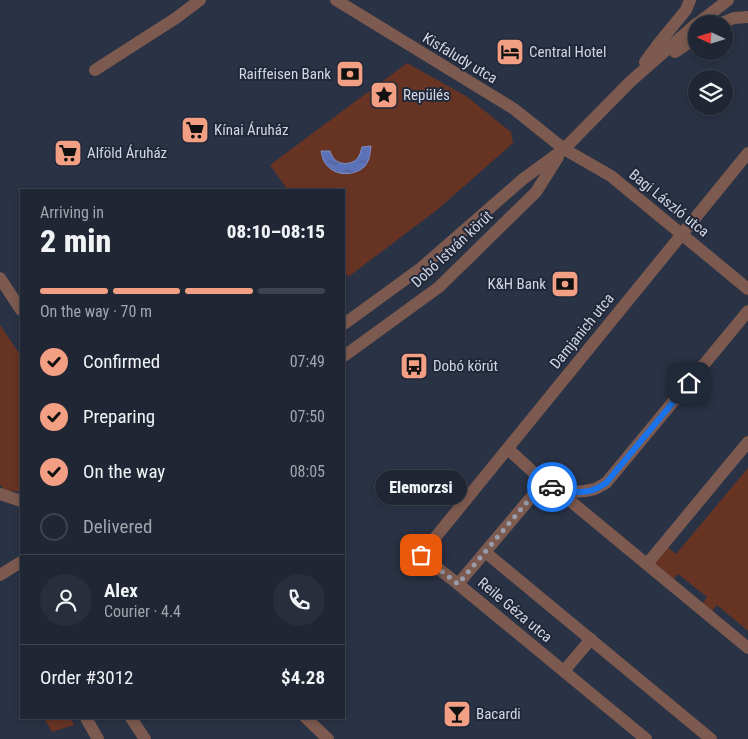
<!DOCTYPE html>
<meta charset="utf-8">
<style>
:root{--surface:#202634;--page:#282e3c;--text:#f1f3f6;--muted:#a2a5ac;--line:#3d434f;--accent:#f39f84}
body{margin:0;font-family:"Roboto Condensed",sans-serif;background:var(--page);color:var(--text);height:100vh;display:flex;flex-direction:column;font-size:19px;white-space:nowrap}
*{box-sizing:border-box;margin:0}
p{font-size:16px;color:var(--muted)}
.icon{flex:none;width:28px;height:28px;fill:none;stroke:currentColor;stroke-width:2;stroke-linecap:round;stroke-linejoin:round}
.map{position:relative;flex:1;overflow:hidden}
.panel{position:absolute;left:20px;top:189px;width:325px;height:530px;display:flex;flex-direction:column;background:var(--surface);border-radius:0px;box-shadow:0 2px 8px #0003,0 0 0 1px var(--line)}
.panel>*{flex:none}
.needle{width:32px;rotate:274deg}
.controls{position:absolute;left:688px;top:15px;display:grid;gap:10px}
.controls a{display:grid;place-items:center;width:45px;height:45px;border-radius:50%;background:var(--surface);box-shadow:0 2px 8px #0003,0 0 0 1px var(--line);font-size:25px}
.pin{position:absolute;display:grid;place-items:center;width:42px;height:42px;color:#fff;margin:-21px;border-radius:10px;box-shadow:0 2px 8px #0006}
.courier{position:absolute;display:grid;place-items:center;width:50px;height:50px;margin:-25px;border:4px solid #1a73e8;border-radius:50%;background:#fff;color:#222;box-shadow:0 1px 6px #0007}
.bubble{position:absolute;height:35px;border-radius:18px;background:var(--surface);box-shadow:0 2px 8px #0003,0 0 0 1px var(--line);font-size:16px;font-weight:800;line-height:35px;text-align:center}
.summary em{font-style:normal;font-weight:800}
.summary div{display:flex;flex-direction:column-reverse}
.summary{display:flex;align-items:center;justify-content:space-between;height:85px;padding:0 20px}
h1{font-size:32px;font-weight:800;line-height:38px}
.bar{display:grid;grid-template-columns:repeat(4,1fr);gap:8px 5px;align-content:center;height:60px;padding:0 20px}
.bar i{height:6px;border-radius:4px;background:var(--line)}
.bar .selected{background:var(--accent)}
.bar p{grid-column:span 4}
.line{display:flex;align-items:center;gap:12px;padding:0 20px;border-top:1px solid var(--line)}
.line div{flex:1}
.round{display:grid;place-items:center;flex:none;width:52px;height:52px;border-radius:26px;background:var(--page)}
ol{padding:0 20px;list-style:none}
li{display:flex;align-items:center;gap:15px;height:55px}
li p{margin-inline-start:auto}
li .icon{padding:5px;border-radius:50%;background:var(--accent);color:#111;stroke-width:4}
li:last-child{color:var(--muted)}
li i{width:28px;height:28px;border:2px solid var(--line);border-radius:50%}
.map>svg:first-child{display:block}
.park{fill:#673424}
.water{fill:url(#water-ripples);stroke:#7e90c5}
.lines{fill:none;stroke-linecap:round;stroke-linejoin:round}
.minor{stroke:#7d5a4f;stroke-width:12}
.done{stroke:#979dac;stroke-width:5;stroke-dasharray:0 9}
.route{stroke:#1a73e8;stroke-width:6}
.labels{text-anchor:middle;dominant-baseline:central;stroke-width:4;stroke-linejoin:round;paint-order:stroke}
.poi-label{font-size:15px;fill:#d1d6e3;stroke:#21283a;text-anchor:start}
.street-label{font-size:15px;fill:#d1d6e3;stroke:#21283a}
</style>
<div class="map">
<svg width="748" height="739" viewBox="0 0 748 739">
<defs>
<pattern id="water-ripples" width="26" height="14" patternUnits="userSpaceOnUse" patternTransform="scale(1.25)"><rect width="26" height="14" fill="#5b72b8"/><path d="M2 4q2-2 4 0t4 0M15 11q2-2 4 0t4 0" fill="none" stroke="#505e8a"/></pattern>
</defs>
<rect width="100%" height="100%" fill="#2a3245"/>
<!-- park -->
<g class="park">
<path d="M407 63 466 96 511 132 513 143 437 210 348 277 344 270V190H288L270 165Z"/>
<path d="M0 325 21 356V492L4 490 0 484Z"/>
<path d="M748 468V631L717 605 709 615 700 607 707 597 678 574 670 583 647 564 664 544 676 554Z"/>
<path d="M44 718H71L74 725 52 732Z"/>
</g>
<!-- water -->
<path class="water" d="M371 146C370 153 370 160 365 166 353 178 330 176 323 159 322 157 322 154 321 151H330C330 153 333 157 334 159 340 165 351 165 357 159 360 155 361 151 362 147Z"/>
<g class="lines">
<!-- minor -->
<g class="minor">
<path d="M336 0 514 109 564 149 611 176 748 289"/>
<path d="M697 24 728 0"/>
<path d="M719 24 734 18 748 17"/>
<path d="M675 52 696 38"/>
<path d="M645 62 659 43 686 10 690 0"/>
<path d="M95 70 176 18 200 0"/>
<path d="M0 278 21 310"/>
<path d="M344 324 421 268 523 179 564 149 631 81 696 24"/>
<path d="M344 356 439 287 536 192 558 157"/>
<path d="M508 449 544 482 555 489 572 492 585 491 595 489 606 483 748 311"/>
<path d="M557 490 748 648"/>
<path d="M0 494 21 501"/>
<path d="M485 552 711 739"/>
<path d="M647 564 748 442"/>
<path d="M0 575 21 562"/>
<path d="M458 584 544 482"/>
<path d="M564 671 591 639"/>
<path d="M86 718 98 739"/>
<path d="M131 718 145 739"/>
<path d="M306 718 328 739"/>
<path d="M646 739 458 584 421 555 748 153"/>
</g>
</g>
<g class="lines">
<!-- done -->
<path class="done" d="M421 555 458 584 544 482 552 487"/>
<!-- route -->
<path class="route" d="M552 487C562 492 585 494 595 489 599 488 602 485 606 483L689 383"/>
</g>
<!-- icons -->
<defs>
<symbol id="hotel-square" viewBox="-11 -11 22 22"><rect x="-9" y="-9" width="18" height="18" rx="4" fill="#f39f84" stroke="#21283a"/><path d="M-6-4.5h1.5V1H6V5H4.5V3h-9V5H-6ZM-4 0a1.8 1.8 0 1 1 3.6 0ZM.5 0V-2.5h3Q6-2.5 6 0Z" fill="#111"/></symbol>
<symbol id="bank-square" viewBox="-11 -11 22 22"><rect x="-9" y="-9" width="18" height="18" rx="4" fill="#f39f84" stroke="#21283a"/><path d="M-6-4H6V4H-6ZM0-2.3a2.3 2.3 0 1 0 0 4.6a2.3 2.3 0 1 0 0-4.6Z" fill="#111"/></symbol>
<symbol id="sight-square" viewBox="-11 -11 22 22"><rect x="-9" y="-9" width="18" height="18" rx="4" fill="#f39f84" stroke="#21283a"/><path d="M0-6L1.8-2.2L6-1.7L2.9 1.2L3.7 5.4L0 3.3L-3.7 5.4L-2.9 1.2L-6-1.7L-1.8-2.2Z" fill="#111"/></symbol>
<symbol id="supermarket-square" viewBox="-11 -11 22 22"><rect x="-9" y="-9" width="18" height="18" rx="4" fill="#f39f84" stroke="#21283a"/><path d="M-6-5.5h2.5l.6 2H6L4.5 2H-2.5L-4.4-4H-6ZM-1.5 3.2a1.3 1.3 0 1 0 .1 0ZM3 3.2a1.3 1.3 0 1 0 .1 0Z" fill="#111"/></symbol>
<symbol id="bus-square" viewBox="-11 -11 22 22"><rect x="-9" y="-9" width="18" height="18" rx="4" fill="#f39f84" stroke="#21283a"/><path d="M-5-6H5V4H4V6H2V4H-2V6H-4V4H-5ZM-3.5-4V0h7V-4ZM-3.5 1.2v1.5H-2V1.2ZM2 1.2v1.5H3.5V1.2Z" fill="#111"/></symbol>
<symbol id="bar-square" viewBox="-11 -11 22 22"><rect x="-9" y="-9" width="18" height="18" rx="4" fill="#f39f84" stroke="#21283a"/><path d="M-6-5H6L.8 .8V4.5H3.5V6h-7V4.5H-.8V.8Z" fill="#111"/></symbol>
</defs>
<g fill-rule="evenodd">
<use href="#hotel-square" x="494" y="36" width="32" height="32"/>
<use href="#bank-square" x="334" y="58" width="32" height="32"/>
<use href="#sight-square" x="368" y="79" width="32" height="32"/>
<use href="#supermarket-square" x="179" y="114" width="32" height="32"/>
<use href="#supermarket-square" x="52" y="137" width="32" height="32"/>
<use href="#bank-square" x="549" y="268" width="32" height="32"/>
<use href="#bus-square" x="398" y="350" width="32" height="32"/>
<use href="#bar-square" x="441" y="698" width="32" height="32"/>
</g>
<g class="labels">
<!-- poi labels -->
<g class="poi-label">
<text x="529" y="52">Central Hotel</text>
<text x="331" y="74" text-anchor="end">Raiffeisen Bank</text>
<text x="403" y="95">Repülés</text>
<text x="214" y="130">Kínai Áruház</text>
<text x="87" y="153">Alföld Áruház</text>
<text x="546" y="284" text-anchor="end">K&amp;H Bank</text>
<text x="433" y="366">Dobó körút</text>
<text x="476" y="714">Bacardi</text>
</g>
<!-- street labels -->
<g class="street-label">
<text transform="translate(460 58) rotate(31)">Kisfaludy utca</text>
<text transform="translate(669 203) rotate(39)">Bagi László utca</text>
<text transform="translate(452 249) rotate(-43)">Dobó István körút</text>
<text transform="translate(582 331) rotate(-51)">Damjanich utca</text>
<text transform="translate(515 610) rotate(40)">Reile Géza utca</text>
</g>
</g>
</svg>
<div class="controls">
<a><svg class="needle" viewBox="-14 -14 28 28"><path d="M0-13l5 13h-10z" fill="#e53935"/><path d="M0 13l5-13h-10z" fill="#a2a5ac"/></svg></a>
<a><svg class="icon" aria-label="layers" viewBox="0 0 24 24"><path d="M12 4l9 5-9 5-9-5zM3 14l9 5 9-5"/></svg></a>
</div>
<div class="pin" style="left:421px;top:555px;background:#ea580c"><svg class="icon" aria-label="bag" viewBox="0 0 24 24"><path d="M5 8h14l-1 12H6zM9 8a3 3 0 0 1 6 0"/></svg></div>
<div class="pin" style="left:689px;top:383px;background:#1f2937"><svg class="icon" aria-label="home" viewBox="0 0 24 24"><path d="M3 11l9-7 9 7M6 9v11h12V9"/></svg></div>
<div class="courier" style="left:552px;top:487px"><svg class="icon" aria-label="car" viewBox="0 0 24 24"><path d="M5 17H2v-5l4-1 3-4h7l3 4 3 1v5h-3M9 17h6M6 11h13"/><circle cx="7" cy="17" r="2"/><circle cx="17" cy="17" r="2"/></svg></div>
<div class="bubble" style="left:375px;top:470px;width:92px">Elemorzsi</div>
<section class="panel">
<div class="summary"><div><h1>2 min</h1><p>Arriving in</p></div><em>08:10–08:15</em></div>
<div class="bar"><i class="selected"></i><i class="selected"></i><i class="selected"></i><i></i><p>On the way · 70 m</p></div>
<ol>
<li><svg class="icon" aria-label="check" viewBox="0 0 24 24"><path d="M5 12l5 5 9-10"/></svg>Confirmed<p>07:49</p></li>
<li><svg class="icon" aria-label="check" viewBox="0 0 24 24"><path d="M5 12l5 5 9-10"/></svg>Preparing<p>07:50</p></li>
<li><svg class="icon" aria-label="check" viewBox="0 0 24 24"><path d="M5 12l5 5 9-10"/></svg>On the way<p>08:05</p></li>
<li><i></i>Delivered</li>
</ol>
<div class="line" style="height:90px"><a class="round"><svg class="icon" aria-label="person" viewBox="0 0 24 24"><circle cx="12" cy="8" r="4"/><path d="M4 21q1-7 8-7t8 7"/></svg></a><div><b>Alex</b><p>Courier · 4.4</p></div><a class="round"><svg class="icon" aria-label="phone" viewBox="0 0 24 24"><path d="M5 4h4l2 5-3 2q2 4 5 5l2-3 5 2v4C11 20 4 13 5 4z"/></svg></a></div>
<div class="line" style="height:65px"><div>Order #3012</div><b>$4.28</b></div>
</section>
</div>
